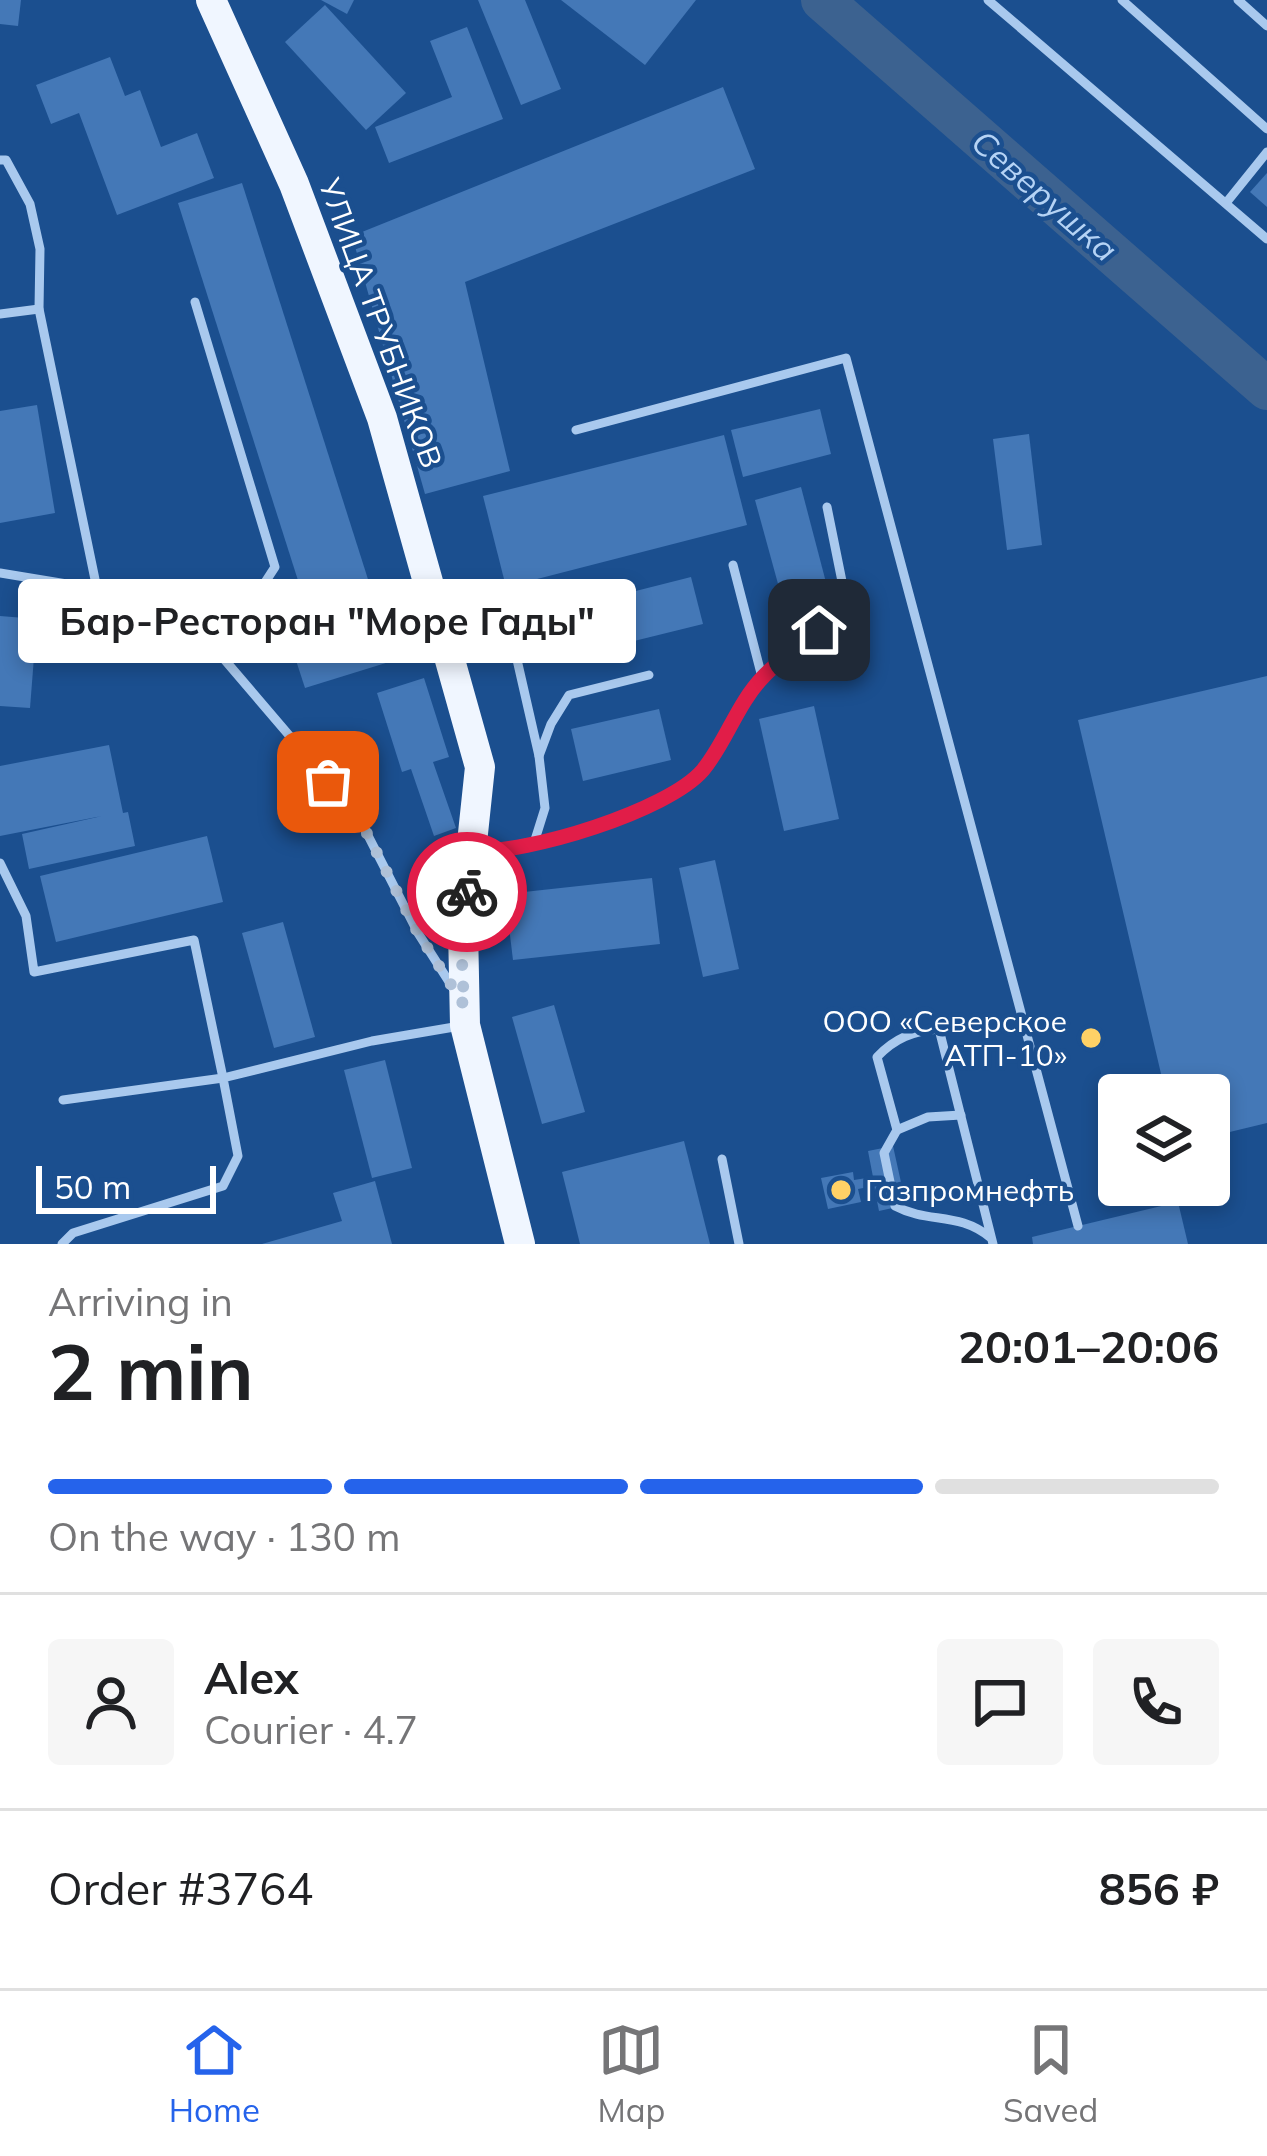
<!DOCTYPE html>
<meta charset="utf-8">
<style>
:root{--surface:#fff;--page:#f6f6f6;--text:#202124;--muted:#757577;--line:#e0e0e0;--accent:#2563eb}
body{margin:0;font-family:Mulish,sans-serif;background:var(--page);color:var(--text);height:100vh;display:flex;flex-direction:column;font-size:45px;white-space:nowrap}
*{box-sizing:border-box;margin:0}
p{font-size:39px;color:var(--muted)}
.icon{flex:none;width:66px;height:66px;fill:none;stroke:currentColor;stroke-width:2;stroke-linecap:round;stroke-linejoin:round}
.map{position:relative;height:1244px;overflow:hidden}
.side{display:flex;flex-direction:column;background:var(--surface);flex:1}
.side>*{flex:none}
.buttons{position:absolute;left:1098px;top:1074px;display:grid;gap:24px}
.buttons a{display:grid;place-items:center;width:132px;height:132px;border-radius:12px;background:var(--surface);box-shadow:0 6px 18px #0003;font-size:60px}
.scale{position:absolute;left:36px;bottom:30px;width:180px;box-sizing:border-box;padding-left:12px;border:6px solid #fff;border-top:0;font-size:33px;line-height:42px;white-space:nowrap;color:#fff;-webkit-text-stroke:9px #1b4f8f;paint-order:stroke}
.pin{position:absolute;display:grid;place-items:center;width:102px;height:102px;color:#fff;margin:-51px;border-radius:24px;box-shadow:0 6px 18px #0006}
.courier{position:absolute;display:grid;place-items:center;width:120px;height:120px;margin:-60px;border:9px solid #e11d48;border-radius:50%;background:#fff;color:#222;box-shadow:0 3px 15px #0007}
.bubble{position:absolute;height:84px;border-radius:12px;background:var(--surface);box-shadow:0 6px 18px #0003;font-size:39px;font-weight:700;line-height:84px;text-align:center}
.overview em{font-style:normal;font-weight:700}
.overview div{display:flex;flex-direction:column-reverse}
.overview{display:flex;align-items:center;justify-content:space-between;height:204px;padding:0 48px}
h1{font-size:78px;font-weight:700;line-height:90px}
.bar{display:grid;grid-template-columns:repeat(4,1fr);gap:18px 12px;align-content:center;height:144px;padding:0 48px}
.bar i{height:15px;border-radius:9px;background:var(--line)}
.bar .on{background:var(--accent)}
.bar p{grid-column:span 4}
.line{display:flex;align-items:center;gap:30px;padding:0 48px;border-top:3px solid var(--line)}
.line div{flex:1}
.round{display:grid;place-items:center;flex:none;width:126px;height:126px;border-radius:12px;background:var(--page)}
.tab-bar{display:flex;justify-content:space-around;align-items:center;height:168px;border-top:3px solid var(--line);background:var(--surface);font-size:33px;color:var(--muted)}
.tab-bar a{display:grid;justify-items:center;gap:6px}
.tab-bar .on{color:var(--accent)}
.map>svg:first-child{display:block}
.lines{fill:none;stroke-linecap:round;stroke-linejoin:round}
.river{stroke:#3c6290;stroke-width:42}
.building{fill:#4478b7}
.lane{stroke:#a9c9ee;stroke-width:9}
.primary{stroke:#f0f6ff;stroke-width:30}
.done{stroke:#afc1d8;stroke-width:12;stroke-dasharray:0 21.6}
.route{stroke:#e11d48;stroke-width:15}
.poi-dot{fill:#ffd166;stroke:#1b4f8f;stroke-width:4.5}
.labels{text-anchor:middle;dominant-baseline:central;stroke-width:9;stroke-linejoin:round;paint-order:stroke}
.street-label{font-size:30px;fill:#fff;stroke:#1b4f8f}
.poi-label{font-size:30px;fill:#fff;stroke:#1b4f8f;text-anchor:end}
.water-label{font-size:33px;font-style:italic;fill:#b5d3f5;stroke:#1b4f8f}
</style>
<div class="map">
<svg width="1267" height="1244" viewBox="0 0 1267 1244">
<rect width="100%" height="100%" fill="#1b4f8f"/>
<g class="lines">
<!-- river -->
<path class="river" d="M822 0 1267 389"/>
</g>
<!-- building -->
<g class="building">
<path d="M0 0H21L18 26 0 24Z"/>
<path d="M321 0H354L347 14Z"/>
<path d="M478 0H525L561 89 521 105Z"/>
<path d="M561 0H696L645 65Z"/>
<path d="M325 5 406 93 366 130 285 42Z"/>
<path d="M467 27 503 119 389 163 375 127 452 97 430 41Z"/>
<path d="M110 57 125 96 140 90 161 147 197 133 214 178 117 215 79 113 51 124 36 85Z"/>
<path d="M723 87 755 169 465 282 510 471 425 494 352 236Z"/>
<path d="M1267 173V207L1250 192Z"/>
<path d="M242 183 373 595 309 615 178 203Z"/>
<path d="M37 405 55 513 0 523V411Z"/>
<path d="M820 409 831 454 743 477 731 430Z"/>
<path d="M1029 434 1042 545 1007 550 993 439Z"/>
<path d="M724 435 747 525 506 587 483 496Z"/>
<path d="M801 487 828 590 783 602 755 500Z"/>
<path d="M691 577 703 624 553 661 541 615Z"/>
<path d="M0 616 37 619 30 708 0 706Z"/>
<path d="M374 616 389 662 305 688 290 642Z"/>
<path d="M489 617 497 649 467 657 459 624Z"/>
<path d="M1267 676V1123L1209 1137V1095H1166L1078 720Z"/>
<path d="M424 678 449 757 433 762 456 828 434 836 411 769 402 772 377 693Z"/>
<path d="M814 706 839 819 784 831 759 719Z"/>
<path d="M659 709 671 760 583 781 571 729Z"/>
<path d="M109 745 123 813 128 812 135 846 29 869 22 834 102 816 0 836V766Z"/>
<path d="M207 836 223 902 56 942 40 876Z"/>
<path d="M715 860 739 969 703 977 679 868Z"/>
<path d="M652 878 660 944 513 960 505 894Z"/>
<path d="M283 922 315 1037 274 1048 242 933Z"/>
<path d="M554 1005 585 1112 542 1124 512 1017Z"/>
<path d="M385 1060 412 1168 372 1178 344 1070Z"/>
<path d="M684 1141 710 1244H580L562 1172Z"/>
<path d="M893 1146 906 1205 879 1211 874 1186 858 1189 861 1202 828 1209 821 1178 853 1172 854 1180 873 1177 868 1151Z"/>
<path d="M375 1181 392 1244H262L342 1221 333 1193Z"/>
<path d="M1178 1202 1188 1244H1033L1032 1237Z"/>
</g>
<g class="lines">
<!-- lane -->
<g class="lane">
<path d="M988 0 1267 239"/>
<path d="M1122 0 1267 129"/>
<path d="M1238 0 1267 26"/>
<path d="M0 160H6L30 204 40 249 39 309 97 589"/>
<path d="M1226 203 1267 152"/>
<path d="M195 302 275 567 249 607 206 638"/>
<path d="M0 314 39 309"/>
<path d="M576 430 846 358 1078 1226"/>
<path d="M733 565 762 677"/>
<path d="M0 573 97 589 206 638 358 816 418 933 453 988"/>
<path d="M510 629 539 756 545 808 534 843"/>
<path d="M539 756 551 724 569 695 649 675"/>
<path d="M479 852 559 837 657 804 702 771 762 677 847 606 827 507"/>
<path d="M0 863 26 916 34 972 194 940 223 1078 63 1100"/>
<path d="M897 1130 928 1117 961 1115"/>
<path d="M722 1159 739 1244"/>
<path d="M991 1238C958 1211 929 1224 895 1206L884 1153 897 1130 877 1057C895 1038 913 1031 939 1029L993 1244"/>
<path d="M62 1244 73 1233 223 1186 238 1156 223 1078 372 1041 460 1026"/>
</g>
<!-- primary -->
<path class="primary" d="M211 0 294 184 382 418 480 767 463 928 465 1025 520 1244"/>
</g>
<g class="lines">
<!-- done -->
<path class="done" d="M328 782 358 816 418 933 464 1005 462 961 467 892"/>
<!-- route -->
<path class="route" d="M467 892 473 851C527 854 668 811 703 770 726 742 737 704 763 677 779 660 801 645 819 630"/>
</g>
<!-- markers -->
<g class="poi-dot">
<circle cx="1091" cy="1038" r="12"/>
<circle cx="841" cy="1190" r="12"/>
</g>
<g class="labels">
<!-- street labels -->
<g class="street-label">
<text transform="translate(381 323) rotate(70)">УЛИЦА ТРУБНИКОВ</text>
</g>
<!-- poi labels -->
<g class="poi-label">
<text x="1067" y="1021">ООО «Северское<tspan x="1067" dy="34">АТП-10»</tspan></text>
<text x="865" y="1190" text-anchor="start">Газпромнефть</text>
</g>
<!-- water labels -->
<g class="water-label">
<text transform="translate(1045 195) rotate(41)">Северушка</text>
</g>
</g>
</svg>
<div class="buttons">
<a><svg class="icon" aria-label="layers" viewBox="0 0 24 24"><path d="M12 4l9 5-9 5-9-5zM3 14l9 5 9-5"/></svg></a>
</div>
<div class="scale">50 m</div>
<div class="pin" style="left:328px;top:782px;background:#ea580c"><svg class="icon" aria-label="bag" viewBox="0 0 24 24"><path d="M5 8h14l-1 12H6zM9 8a3 3 0 0 1 6 0"/></svg></div>
<div class="pin" style="left:819px;top:630px;background:#1f2937"><svg class="icon" aria-label="home" viewBox="0 0 24 24"><path d="M3 11l9-7 9 7M6 9v11h12V9"/></svg></div>
<div class="courier" style="left:467px;top:892px"><svg class="icon" aria-label="bike" viewBox="0 0 24 24"><circle cx="6" cy="16" r="4"/><circle cx="18" cy="16" r="4"/><path d="M6 16l4-8h5l3 8M10 8l3 8H6M13 5h3"/></svg></div>
<div class="bubble" style="left:18px;top:579px;width:618px">Бар-Ресторан &quot;Море Гады&quot;</div>
</div>
<section class="side">
<div class="overview"><div><h1>2 min</h1><p>Arriving in</p></div><em>20:01–20:06</em></div>
<div class="bar"><i class="on"></i><i class="on"></i><i class="on"></i><i></i><p>On the way · 130 m</p></div>
<div class="line" style="height:216px"><a class="round"><svg class="icon" aria-label="person" viewBox="0 0 24 24"><circle cx="12" cy="8" r="4"/><path d="M4 21q1-7 8-7t8 7"/></svg></a><div><b>Alex</b><p>Courier · 4.7</p></div><a class="round"><svg class="icon" aria-label="chat" viewBox="0 0 24 24"><path d="M4 5h16v11H9l-5 4z"/></svg></a><a class="round"><svg class="icon" aria-label="phone" viewBox="0 0 24 24"><path d="M5 4h4l2 5-3 2q2 4 5 5l2-3 5 2v4C11 20 4 13 5 4z"/></svg></a></div>
<div class="line" style="height:156px"><div>Order #3764</div><b>856 ₽</b></div>
</section>
<nav class="tab-bar">
<a class="on"><svg class="icon" aria-label="home" viewBox="0 0 24 24"><path d="M3 11l9-7 9 7M6 9v11h12V9"/></svg>Home</a>
<a><svg class="icon" aria-label="map" viewBox="0 0 24 24"><path d="M3 6l6-2 6 2 6-2v14l-6 2-6-2-6 2zM9 4v14M15 6v14"/></svg>Map</a>
<a><svg class="icon" aria-label="saved" viewBox="0 0 24 24"><path d="M7 4h10v16l-5-4-5 4z"/></svg>Saved</a>
</nav>
